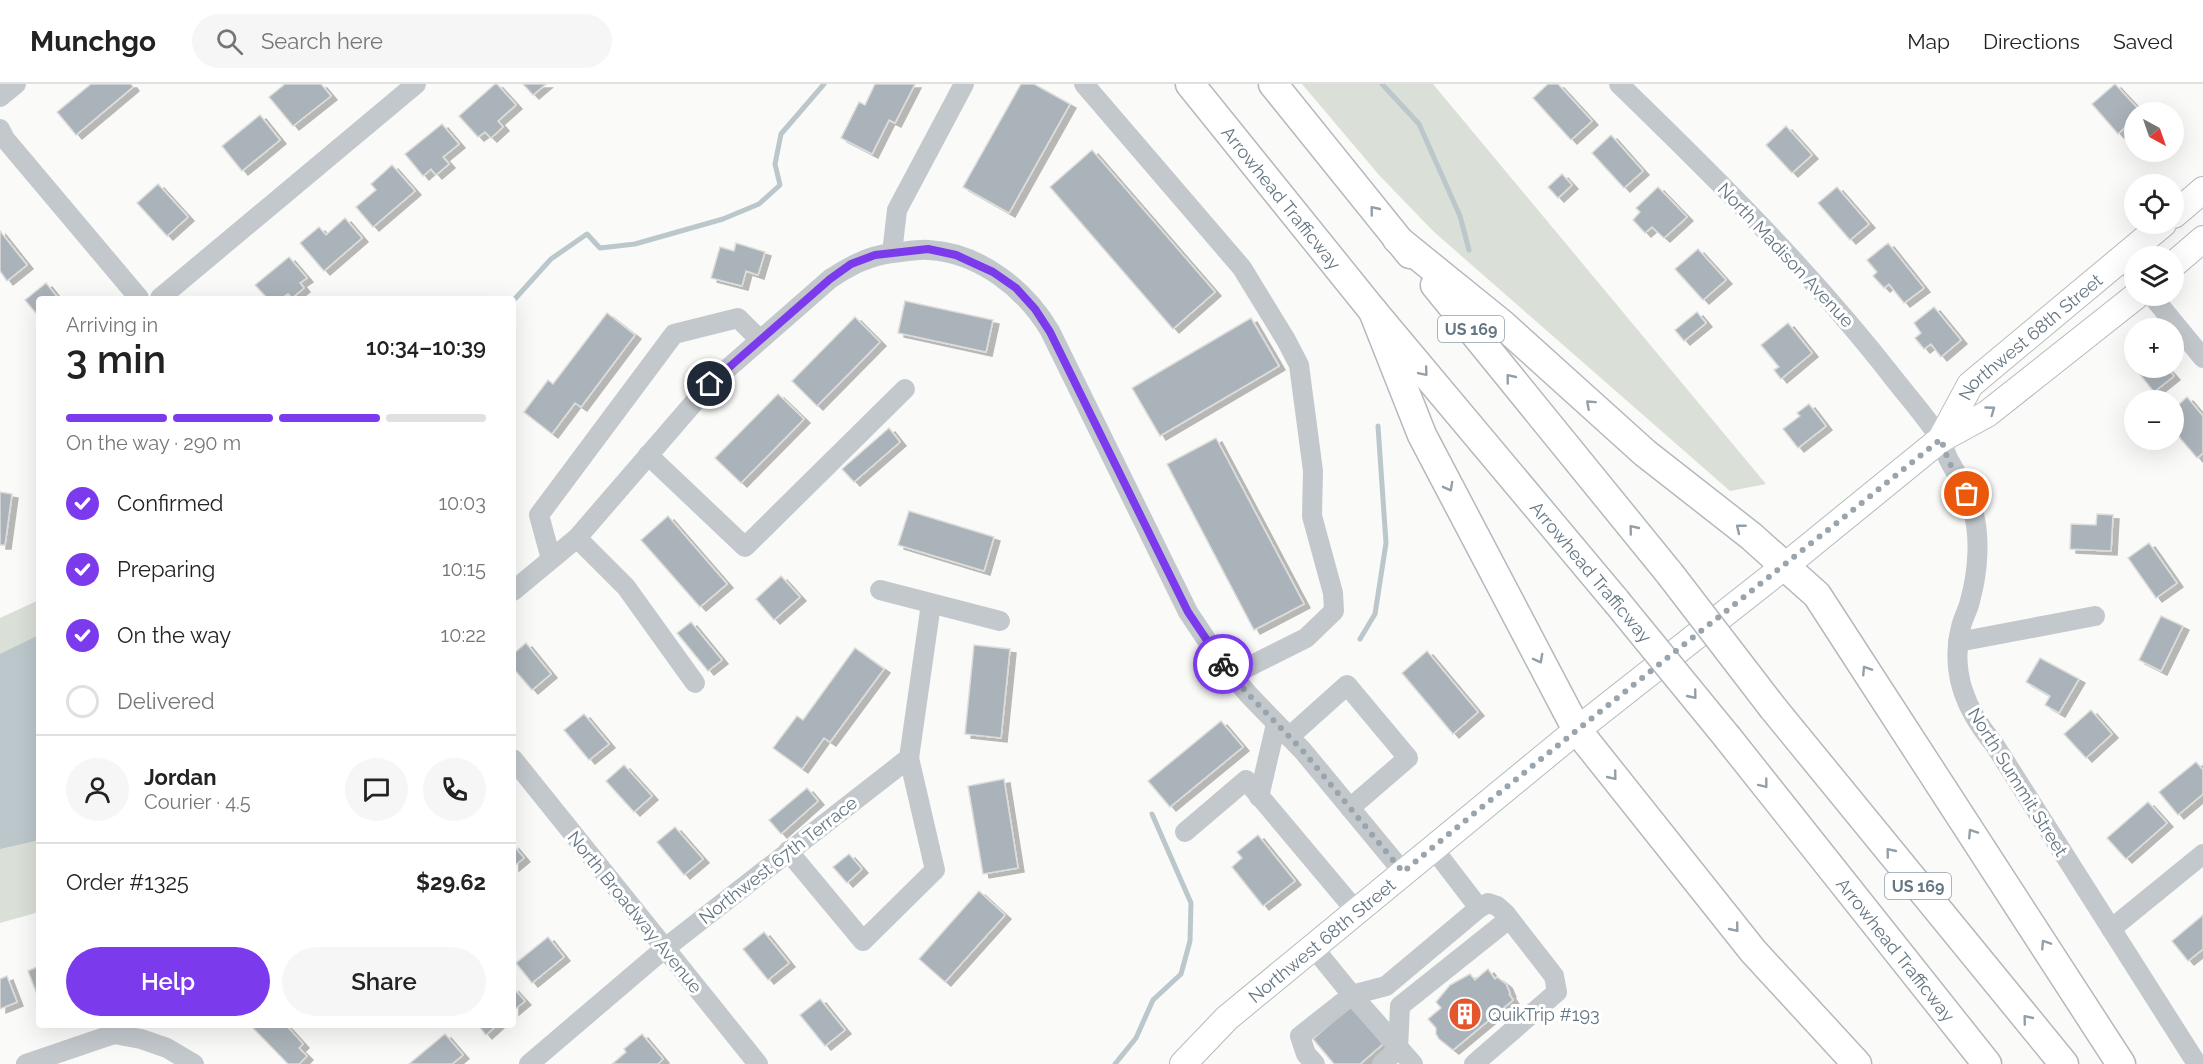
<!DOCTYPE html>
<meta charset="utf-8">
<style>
:root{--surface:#fff;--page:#f6f6f6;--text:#222;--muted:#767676;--line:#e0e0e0;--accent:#7c3aed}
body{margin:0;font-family:Raleway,sans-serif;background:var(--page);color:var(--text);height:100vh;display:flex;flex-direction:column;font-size:22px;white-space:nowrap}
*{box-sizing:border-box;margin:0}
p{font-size:20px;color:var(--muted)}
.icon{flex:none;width:33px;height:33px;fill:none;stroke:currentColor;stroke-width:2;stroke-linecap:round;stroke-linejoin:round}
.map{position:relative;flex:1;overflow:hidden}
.side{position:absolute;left:36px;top:212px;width:480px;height:732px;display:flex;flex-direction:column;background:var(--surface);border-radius:6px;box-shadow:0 6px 24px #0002}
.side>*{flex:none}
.needle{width:39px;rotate:140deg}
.tools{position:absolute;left:2124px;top:18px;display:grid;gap:12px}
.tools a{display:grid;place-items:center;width:60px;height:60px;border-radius:50%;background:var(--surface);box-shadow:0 6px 24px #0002;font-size:30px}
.pin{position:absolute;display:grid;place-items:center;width:51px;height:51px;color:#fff;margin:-26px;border:3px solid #fff;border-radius:50%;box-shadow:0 2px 6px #0007}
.courier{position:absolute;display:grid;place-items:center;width:60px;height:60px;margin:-30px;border:4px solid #7c3aed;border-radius:50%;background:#fff;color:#222;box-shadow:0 2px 8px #0007}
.headline em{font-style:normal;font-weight:600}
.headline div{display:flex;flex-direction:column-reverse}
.headline{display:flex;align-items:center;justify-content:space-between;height:102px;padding:0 30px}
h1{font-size:39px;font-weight:600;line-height:45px}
.bar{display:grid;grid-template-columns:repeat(4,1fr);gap:9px 6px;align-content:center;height:72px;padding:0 30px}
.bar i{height:8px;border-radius:4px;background:var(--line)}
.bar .current{background:var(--accent)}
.bar p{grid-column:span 4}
.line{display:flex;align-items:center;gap:15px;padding:0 30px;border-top:2px solid var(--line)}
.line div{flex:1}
.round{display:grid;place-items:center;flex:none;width:63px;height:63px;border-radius:32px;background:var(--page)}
ol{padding:0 30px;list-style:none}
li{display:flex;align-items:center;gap:18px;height:66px}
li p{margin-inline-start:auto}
li .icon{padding:6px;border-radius:50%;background:var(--accent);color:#fff;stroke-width:4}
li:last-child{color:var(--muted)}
li i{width:33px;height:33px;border:3px solid var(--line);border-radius:50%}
.cta{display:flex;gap:12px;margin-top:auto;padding:12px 30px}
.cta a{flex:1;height:69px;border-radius:36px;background:var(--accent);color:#fff;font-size:24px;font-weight:600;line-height:69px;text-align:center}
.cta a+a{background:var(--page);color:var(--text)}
header{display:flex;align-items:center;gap:36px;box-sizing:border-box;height:84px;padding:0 30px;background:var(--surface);border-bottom:2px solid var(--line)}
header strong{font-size:28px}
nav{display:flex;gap:33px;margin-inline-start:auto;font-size:21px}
.search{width:420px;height:54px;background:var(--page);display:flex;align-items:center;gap:15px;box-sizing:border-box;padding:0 21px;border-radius:33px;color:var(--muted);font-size:22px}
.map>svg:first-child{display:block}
.green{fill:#dadfd7}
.water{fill:#bbc7cb}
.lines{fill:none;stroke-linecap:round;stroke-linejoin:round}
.stream{stroke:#bbc7cb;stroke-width:5}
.building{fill:#aab3b9;stroke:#dcdcda;stroke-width:1.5;filter:url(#shadow)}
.major-casing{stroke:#b5babe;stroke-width:28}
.highway-casing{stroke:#b4b9bd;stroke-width:31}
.minor{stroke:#c3c8cc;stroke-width:20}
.major{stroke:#fff;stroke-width:26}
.highway{stroke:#fff;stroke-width:28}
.highway-bridge-casing{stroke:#b4b9bd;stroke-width:31;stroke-linecap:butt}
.highway-bridge{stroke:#fff;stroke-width:28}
.oneway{stroke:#939fa8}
.done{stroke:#99a4ac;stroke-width:6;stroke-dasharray:0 10.8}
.route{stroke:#7c3aed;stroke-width:8}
.labels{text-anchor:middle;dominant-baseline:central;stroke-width:6;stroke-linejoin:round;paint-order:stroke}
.shield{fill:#fff;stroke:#939fa8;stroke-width:1.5}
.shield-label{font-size:16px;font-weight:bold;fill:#657683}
.street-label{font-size:18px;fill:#657683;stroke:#fff}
.poi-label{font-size:18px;fill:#657683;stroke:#fff;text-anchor:start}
</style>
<header>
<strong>Munchgo</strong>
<div class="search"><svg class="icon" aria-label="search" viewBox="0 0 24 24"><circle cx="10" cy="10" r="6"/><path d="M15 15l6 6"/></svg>Search here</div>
<nav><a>Map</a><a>Directions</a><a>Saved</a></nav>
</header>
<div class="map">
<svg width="2203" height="980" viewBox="0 0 2203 980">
<defs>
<filter id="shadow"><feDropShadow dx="6" dy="4" stdDeviation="0" flood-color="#0004"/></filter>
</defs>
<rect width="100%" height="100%" fill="#fafaf8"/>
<!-- green -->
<g class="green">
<path d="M1302 0H1433L1766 400 1730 407 1433 147 1379 91Z"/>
<path d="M39 516V828L0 839V534Z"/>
</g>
<!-- water -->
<path class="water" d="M39 551V756L0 765V570Z"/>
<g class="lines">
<!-- stream -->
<g class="stream">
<path d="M1382 0 1419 40 1460 132 1469 166"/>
<path d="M513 217 551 175 587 150 600 164 635 160 723 135 759 120 780 101 775 80 781 50 824 0"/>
<path d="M1360 555 1375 530 1386 459 1378 342"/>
<path d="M1115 980 1136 954 1153 916 1181 890 1190 857 1191 819 1152 730"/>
</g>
</g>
<!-- building -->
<g class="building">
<path d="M91 0H131L133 3 76 51 57 28Z"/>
<path d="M285 0H321L331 12 293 42 269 13Z"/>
<path d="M495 0H497L516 21 498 37 503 43 491 54 485 48 478 53 459 32Z"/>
<path d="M523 0H546L533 11Z"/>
<path d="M875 0H915L895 39 889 36 872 70 841 54 859 18 865 21Z"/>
<path d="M1021 0H1034L1070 20 1009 129 963 103Z"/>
<path d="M1548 0H1558L1592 37 1571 56 1533 14Z"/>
<path d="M2115 0 2141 28H2134V35L2118 50 2092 20Z"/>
<path d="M260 31 280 56 242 87 222 62Z"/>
<path d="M442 40 459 60 443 73 449 80 436 91 431 85 423 92 405 70Z"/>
<path d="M1786 42 1812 71 1792 89 1766 61Z"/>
<path d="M1611 51 1643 87 1624 104 1592 69Z"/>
<path d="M1092 66 1215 208 1173 245 1050 103Z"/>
<path d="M392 81 415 107 373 143 356 123 376 106 371 100Z"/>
<path d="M1562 90 1572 101 1558 114 1548 103Z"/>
<path d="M158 100 188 133 167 152 137 119Z"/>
<path d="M1658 103 1687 133 1664 154 1652 143 1645 149 1633 136 1640 128 1636 124Z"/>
<path d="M1837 103 1869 140 1850 156 1818 119Z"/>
<path d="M345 134 362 154 324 187 300 159 319 143 326 151Z"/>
<path d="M0 147 27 181 7 197 0 187Z"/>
<path d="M736 159 765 168 758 191 746 187 742 202 711 194 720 163 734 167Z"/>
<path d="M1888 159 1924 204 1904 219 1889 200 1884 204 1873 192 1877 188 1867 176Z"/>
<path d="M1698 165 1726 196 1703 216 1675 185Z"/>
<path d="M289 173 307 194 300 199 304 204 292 214 288 210 282 214H267L255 201Z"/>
<path d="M46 199 58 214H39V233L25 216Z"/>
<path d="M905 217 993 236 986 268 898 249Z"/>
<path d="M1934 223 1961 256 1941 273 1931 260 1924 265 1915 254 1921 249 1914 239Z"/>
<path d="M1697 228 1706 239 1684 257 1675 246Z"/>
<path d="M607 229 635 251 581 323 575 319 552 350 524 328 548 296 553 300Z"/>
<path d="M855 233 880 258 817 322 792 297Z"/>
<path d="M1251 234 1279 282 1160 352 1132 304Z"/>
<path d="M1788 239 1812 269 1781 295 1774 286 1779 283 1761 261Z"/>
<path d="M2134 274V284H2167L2174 292 2154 308 2130 278Z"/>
<path d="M778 310 804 335 741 399 715 374Z"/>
<path d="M2187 313 2203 332V369L2197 374 2174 347V325Z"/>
<path d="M1809 320 1826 342 1798 364 1783 345 1800 332 1797 329Z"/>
<path d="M889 344 900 358 854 398 842 385Z"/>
<path d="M1216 354 1304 520 1254 546 1167 380Z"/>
<path d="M0 408 12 410 5 461H0Z"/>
<path d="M909 427 994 453 984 487 898 461Z"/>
<path d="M2097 430 2113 431 2111 467 2070 465 2071 440 2096 441Z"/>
<path d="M668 432 727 500 700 523 641 456Z"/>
<path d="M2149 459 2177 499 2156 514 2128 474Z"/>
<path d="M781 492 800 513 774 536 756 515Z"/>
<path d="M2161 532 2183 542 2161 587 2139 576Z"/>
<path d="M691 538 722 576 708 587 677 549Z"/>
<path d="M526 559 551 590 532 606 513 584V570Z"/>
<path d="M974 561 1010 565 1001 654 965 650Z"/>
<path d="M855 564 884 585 830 658 824 654 802 685 773 664 797 632 803 636Z"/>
<path d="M1427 567 1478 628 1453 650 1402 589Z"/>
<path d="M2040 574 2079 595 2059 629 2045 621 2050 612 2026 598Z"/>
<path d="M2091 626 2112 650 2086 674 2064 650Z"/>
<path d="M584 630 609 660 589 676 564 646Z"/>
<path d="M1221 637 1243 663 1170 723 1148 697Z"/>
<path d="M2196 678 2203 686V710L2178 731 2159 708Z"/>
<path d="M624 681 652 712 634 728 606 697Z"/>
<path d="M1004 695 1018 784 983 790 968 702Z"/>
<path d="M807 704 818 717 781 750 769 736Z"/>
<path d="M2148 718 2167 739 2126 775 2107 754Z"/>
<path d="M675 743 703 775 684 791 657 758Z"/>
<path d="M1258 751 1295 797 1263 822 1232 783 1242 774 1237 768Z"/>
<path d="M513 761 524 774 513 783Z"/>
<path d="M849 770 862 785 847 799 833 783Z"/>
<path d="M979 807 1005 831 945 898 919 875Z"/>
<path d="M2203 831V865L2188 877 2172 857Z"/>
<path d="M764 848 789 879 768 896 743 865Z"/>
<path d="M548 853 564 873 532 899 516 879Z"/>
<path d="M39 882V907L36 908 28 887Z"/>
<path d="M1488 885 1495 895 1497 893 1506 900 1510 909 1509 910 1513 916 1453 966 1439 955 1436 950V944L1428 935 1441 924 1436 918 1450 901 1470 890 1475 896Z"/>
<path d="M7 892 17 918 0 925V895Z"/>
<path d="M513 904 525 917 513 927Z"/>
<path d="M820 915 845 946 825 962 800 931Z"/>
<path d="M1351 922 1383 960 1360 980H1334L1313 955Z"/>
<path d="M253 940H285L303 960 299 964 307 972 299 980H288L251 942Z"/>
<path d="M477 940H498L486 951Z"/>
<path d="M445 950 463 971 452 980H409Z"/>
<path d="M642 950 663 975 658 980H612L626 968 624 965Z"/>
</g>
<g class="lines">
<defs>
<g id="major">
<path d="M2174 131 2203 106"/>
<path d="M2174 180 2203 155"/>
<path id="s1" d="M1941 355 1970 301 2163 140"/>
<path id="s2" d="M1183 980 1227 934 1577 646 1785 482 1941 355 1987 330 2136 212"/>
</g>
<g id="highway">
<path id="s3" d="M1190 0 1373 227 1616 517"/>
<path d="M1273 0 1410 170"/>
<path d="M1397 155 1502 240 1645 369 1751 452 1817 511 2121 980"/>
<path d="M1435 201 1670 490"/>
<path d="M1373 227 1422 351 1577 646 1753 867 1857 980"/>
<path d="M1773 624 2064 980"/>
<path id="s4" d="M1728 654 1987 980"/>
</g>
</defs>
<!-- major casing -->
<use href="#major" class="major-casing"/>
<!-- highway casing -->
<use href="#highway" class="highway-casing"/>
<!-- minor -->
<g class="minor">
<path d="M1084 0 1242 184 1286 256 1299 281 1313 387 1312 432 1333 509 1334 527 1306 554 1232 591"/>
<path d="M1619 0C1716 94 1812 189 1895 296 1910 315 1926 333 1939 353 1944 361 1945 370 1950 378 1958 393 1967 406 1972 423 1981 452 1978 488 1970 517 1968 526 1963 534 1961 543 1950 588 1965 625 1994 660L2197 980"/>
<path d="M0 13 16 0"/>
<path d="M0 45 5 55 139 214"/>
<path d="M892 169C904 168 917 165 929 166 980 169 1025 205 1050 247L1188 528 1222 579 1248 610 1303 667 1403 788"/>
<path d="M2122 174 2134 190"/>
<path d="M2152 212 2203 274"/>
<path d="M160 214 416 0"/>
<path d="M648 371 745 463 905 305"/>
<path d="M577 454 626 503 695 599"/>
<path d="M551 475 539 431 674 250 738 234 760 256"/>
<path d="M880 506 1000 537"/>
<path d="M513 507 577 454 710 300 830 195C850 182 868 172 892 169L897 126 964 0"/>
<path d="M1958 558 2095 532"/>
<path d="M1289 653 1347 601 1408 674 1350 724"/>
<path d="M513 675 758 980"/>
<path d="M1259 713 1276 640"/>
<path d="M1185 748 1246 696 1356 827"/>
<path d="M1433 764 1479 824"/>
<path d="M788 767 863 857 935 786 909 674"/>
<path d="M2111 845 2203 770"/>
<path d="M1313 863 1352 911 1413 980"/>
<path d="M26 980 114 950 141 955 167 964 194 980"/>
<path d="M529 980 664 865 909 674 931 520"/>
<path d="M1315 980 1306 970 1300 952 1352 911 1386 902 1479 824 1488 819 1497 822 1505 829 1554 892 1557 908 1474 980"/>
<path d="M1382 980 1398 965 1400 922 1509 835"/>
</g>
<!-- major -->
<use href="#major" class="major"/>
<!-- highway -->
<use href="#highway" class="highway"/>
<defs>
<g id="highway-bridge">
<path d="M1670 490 1773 624"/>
<path d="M1616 517 1728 654"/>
</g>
</defs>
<!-- highway-bridge casing -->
<use href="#highway-bridge" class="highway-bridge-casing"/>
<!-- highway-bridge -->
<use href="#highway-bridge" class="highway-bridge"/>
</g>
<!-- one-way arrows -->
<defs><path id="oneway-chevron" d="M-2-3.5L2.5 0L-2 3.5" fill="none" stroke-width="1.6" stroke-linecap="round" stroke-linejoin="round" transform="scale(1.5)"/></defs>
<g class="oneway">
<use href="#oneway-chevron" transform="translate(1374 126) rotate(-129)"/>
<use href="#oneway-chevron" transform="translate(1424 288) rotate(50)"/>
<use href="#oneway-chevron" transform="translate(1510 294) rotate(-129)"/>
<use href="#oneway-chevron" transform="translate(1590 320) rotate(-138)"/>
<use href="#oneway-chevron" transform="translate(1991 326) rotate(-36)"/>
<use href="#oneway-chevron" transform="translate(1449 403) rotate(62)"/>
<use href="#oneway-chevron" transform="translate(1740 444) rotate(-141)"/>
<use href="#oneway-chevron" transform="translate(1633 445) rotate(-129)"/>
<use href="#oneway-chevron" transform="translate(1539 575) rotate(62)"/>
<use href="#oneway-chevron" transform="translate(1866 586) rotate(-123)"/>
<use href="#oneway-chevron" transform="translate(1693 611) rotate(51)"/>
<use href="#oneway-chevron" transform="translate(1613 692) rotate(51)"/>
<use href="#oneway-chevron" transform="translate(1764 700) rotate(52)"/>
<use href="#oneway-chevron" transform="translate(1972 749) rotate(-123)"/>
<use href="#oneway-chevron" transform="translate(1890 768) rotate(-129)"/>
<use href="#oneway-chevron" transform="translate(1735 844) rotate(51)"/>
<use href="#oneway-chevron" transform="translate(2045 860) rotate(-123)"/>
<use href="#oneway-chevron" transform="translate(2027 935) rotate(-129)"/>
</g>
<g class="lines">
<!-- done -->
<path class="done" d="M1223 580 1248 610 1303 667 1403 788C1580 641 1762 500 1941 355L1948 376 1967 410"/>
<!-- route -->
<path class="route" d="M710 300 830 195 851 180 875 171 928 165 956 171 993 188 1016 204 1035 225 1050 248 1188 528 1223 580"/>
</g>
<!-- icons -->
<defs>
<symbol id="building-disc" viewBox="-11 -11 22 22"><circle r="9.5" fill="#e4572e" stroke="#fff"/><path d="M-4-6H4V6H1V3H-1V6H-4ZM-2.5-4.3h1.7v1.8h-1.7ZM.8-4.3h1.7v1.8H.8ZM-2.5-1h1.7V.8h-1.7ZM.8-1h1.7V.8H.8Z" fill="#fff"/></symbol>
</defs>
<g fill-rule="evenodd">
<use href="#building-disc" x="1446" y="911" width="38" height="38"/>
</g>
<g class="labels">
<!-- shield labels -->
<g class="shield">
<rect x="1438" y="232" width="66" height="26" rx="4.5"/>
<rect x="1885" y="789" width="66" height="26" rx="4.5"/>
</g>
<g class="shield-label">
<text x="1471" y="245">US 169</text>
<text x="1918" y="802">US 169</text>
</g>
<!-- street labels -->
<g class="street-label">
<text stroke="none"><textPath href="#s3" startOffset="146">Arrowhead Trafficway</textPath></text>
<text transform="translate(1786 171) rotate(47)">North Madison Avenue</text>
<text stroke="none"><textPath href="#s1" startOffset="138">Northwest 68th Street</textPath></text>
<text transform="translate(1591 488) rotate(50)">Arrowhead Trafficway</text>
<text transform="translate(2018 698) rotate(58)">North Summit Street</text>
<text transform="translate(778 776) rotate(-38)">Northwest 67th Terrace</text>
<text transform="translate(635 828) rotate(51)">North Broadway Avenue</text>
<text stroke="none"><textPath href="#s2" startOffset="186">Northwest 68th Street</textPath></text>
<text stroke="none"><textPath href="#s4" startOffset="270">Arrowhead Trafficway</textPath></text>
</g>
<!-- poi labels -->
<g class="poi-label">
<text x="1488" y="930">QuikTrip #193</text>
</g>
</g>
</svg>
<div class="tools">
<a><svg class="needle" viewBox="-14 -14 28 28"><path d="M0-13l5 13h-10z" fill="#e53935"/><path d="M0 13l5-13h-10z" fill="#767676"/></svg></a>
<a><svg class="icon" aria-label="locate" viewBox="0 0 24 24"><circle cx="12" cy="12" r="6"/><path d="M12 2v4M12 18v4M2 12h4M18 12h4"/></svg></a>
<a><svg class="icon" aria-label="layers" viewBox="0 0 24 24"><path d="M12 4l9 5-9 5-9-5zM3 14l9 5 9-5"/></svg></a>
<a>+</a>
<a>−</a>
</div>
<div class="pin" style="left:1967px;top:410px;background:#ea580c"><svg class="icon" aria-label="bag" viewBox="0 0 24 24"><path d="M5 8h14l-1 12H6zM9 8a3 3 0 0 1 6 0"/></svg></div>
<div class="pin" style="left:710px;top:300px;background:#1f2937"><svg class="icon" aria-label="home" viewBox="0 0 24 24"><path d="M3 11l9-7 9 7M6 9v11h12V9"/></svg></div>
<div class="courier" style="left:1223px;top:580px"><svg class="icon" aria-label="bike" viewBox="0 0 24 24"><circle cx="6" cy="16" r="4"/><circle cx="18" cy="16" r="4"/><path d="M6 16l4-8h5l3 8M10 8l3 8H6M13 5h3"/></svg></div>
<section class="side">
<div class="headline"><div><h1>3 min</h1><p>Arriving in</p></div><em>10:34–10:39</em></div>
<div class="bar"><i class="current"></i><i class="current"></i><i class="current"></i><i></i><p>On the way · 290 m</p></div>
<ol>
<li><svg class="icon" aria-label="check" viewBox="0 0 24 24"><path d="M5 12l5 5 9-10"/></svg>Confirmed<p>10:03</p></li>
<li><svg class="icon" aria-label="check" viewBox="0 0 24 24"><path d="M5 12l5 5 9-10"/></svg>Preparing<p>10:15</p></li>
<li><svg class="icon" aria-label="check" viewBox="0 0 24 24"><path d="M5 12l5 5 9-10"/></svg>On the way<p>10:22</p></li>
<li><i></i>Delivered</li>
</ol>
<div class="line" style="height:108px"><a class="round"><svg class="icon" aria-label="person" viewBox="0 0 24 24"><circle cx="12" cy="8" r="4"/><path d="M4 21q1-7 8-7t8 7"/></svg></a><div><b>Jordan</b><p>Courier · 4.5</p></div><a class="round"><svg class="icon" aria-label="chat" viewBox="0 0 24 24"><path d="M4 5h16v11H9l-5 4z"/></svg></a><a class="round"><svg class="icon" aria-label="phone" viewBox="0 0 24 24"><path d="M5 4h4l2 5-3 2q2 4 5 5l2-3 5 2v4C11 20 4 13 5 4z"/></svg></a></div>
<div class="line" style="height:78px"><div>Order #1325</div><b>$29.62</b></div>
<div class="cta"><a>Help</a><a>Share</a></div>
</section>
</div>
